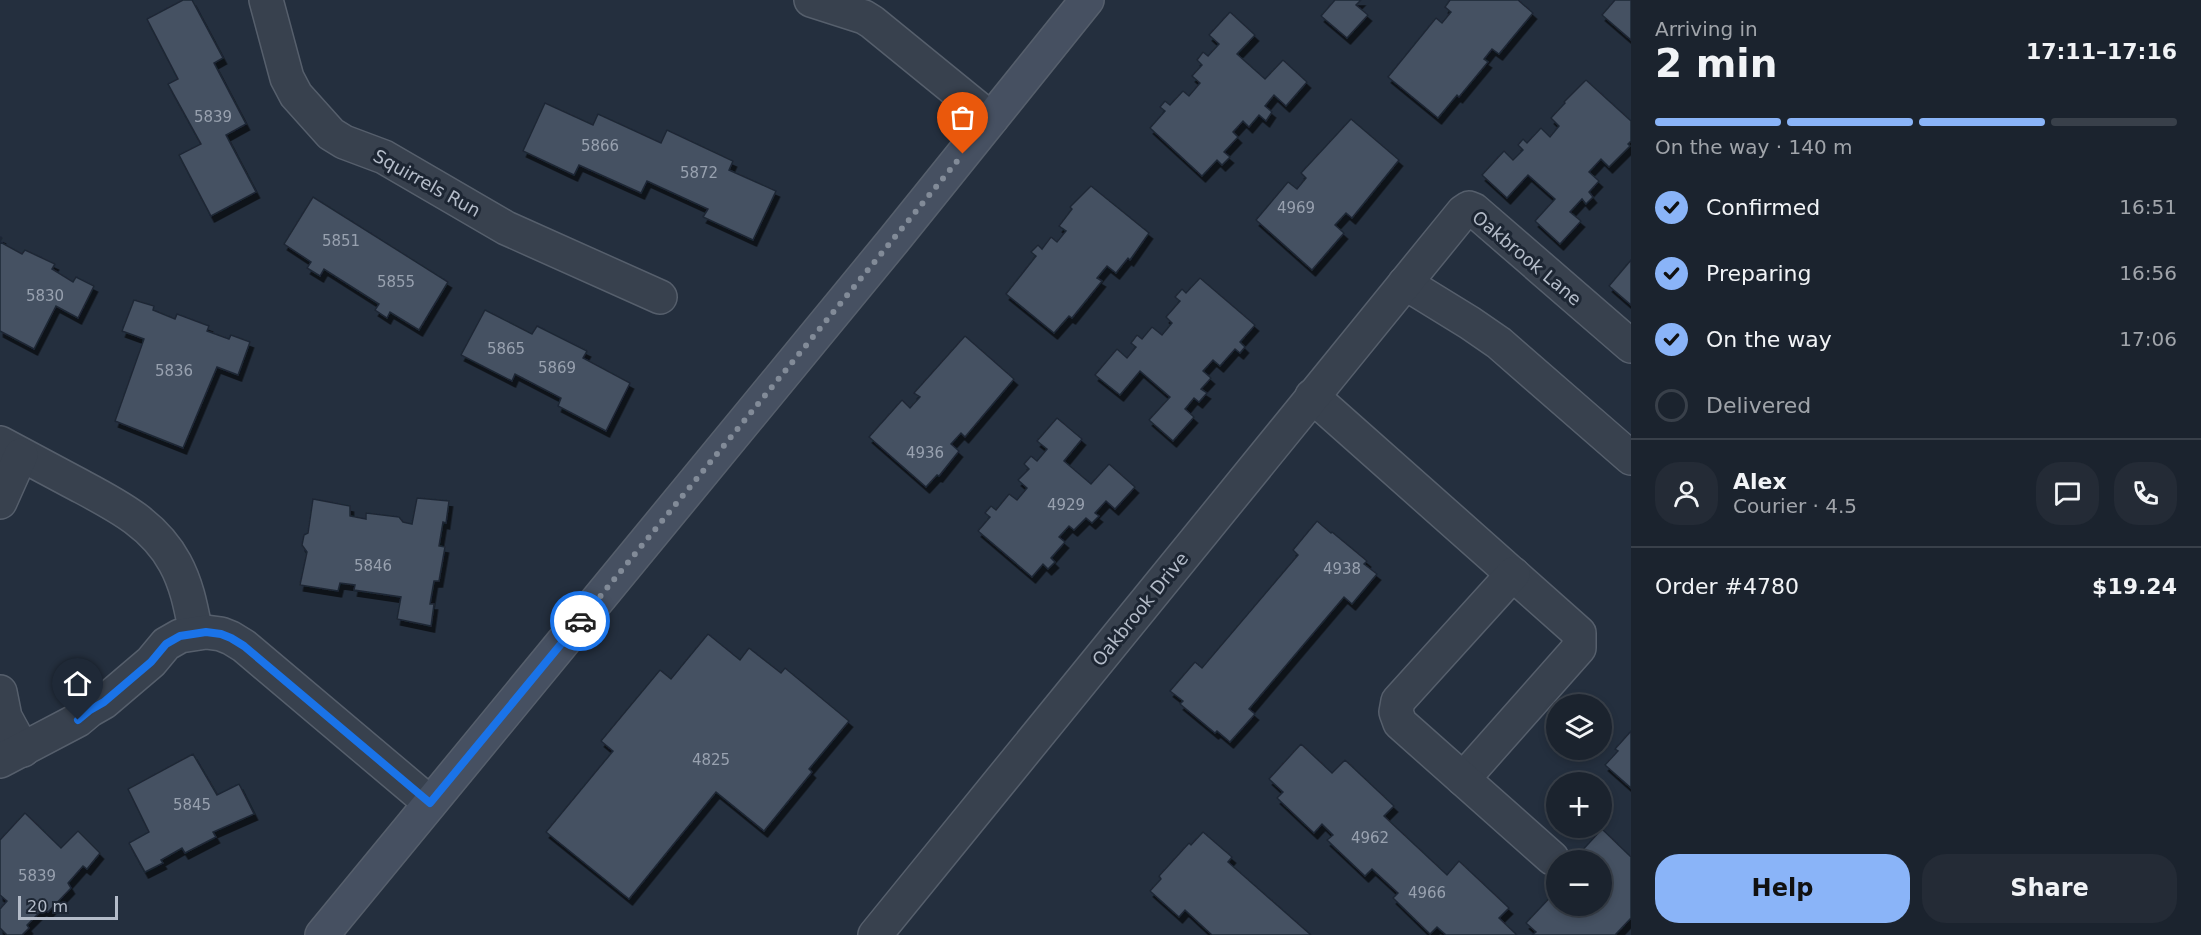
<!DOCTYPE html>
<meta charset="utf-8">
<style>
:root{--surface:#1b232e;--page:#242b36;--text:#f1f3f6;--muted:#a0a4aa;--line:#39404a;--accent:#8ab4f8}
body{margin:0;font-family:"DejaVu Sans",sans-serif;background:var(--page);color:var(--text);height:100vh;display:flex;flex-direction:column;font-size:22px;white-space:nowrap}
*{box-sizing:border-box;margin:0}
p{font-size:20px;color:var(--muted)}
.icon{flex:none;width:33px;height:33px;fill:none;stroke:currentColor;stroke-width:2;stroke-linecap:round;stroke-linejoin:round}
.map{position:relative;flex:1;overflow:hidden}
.sheet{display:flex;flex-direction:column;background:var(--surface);width:570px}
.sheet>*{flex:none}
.buttons{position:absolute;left:1546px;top:694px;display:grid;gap:12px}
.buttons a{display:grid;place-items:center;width:66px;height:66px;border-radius:50%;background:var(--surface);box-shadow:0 3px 9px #0003,0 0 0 2px var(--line);font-size:30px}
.scale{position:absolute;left:18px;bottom:15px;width:100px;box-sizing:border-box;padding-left:6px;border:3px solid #b4bcc9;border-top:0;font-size:16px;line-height:21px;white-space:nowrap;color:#b4bcc9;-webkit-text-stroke:4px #1d2633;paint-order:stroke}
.pin{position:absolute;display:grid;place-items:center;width:51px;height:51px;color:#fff;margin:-62px -26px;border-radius:50% 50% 50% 0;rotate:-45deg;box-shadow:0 0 6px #0007}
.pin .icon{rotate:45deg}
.courier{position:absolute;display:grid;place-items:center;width:60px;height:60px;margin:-30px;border:4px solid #1a73e8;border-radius:50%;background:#fff;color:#222;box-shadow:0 2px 8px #0007}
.head em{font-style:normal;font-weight:700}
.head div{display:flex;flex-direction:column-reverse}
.head{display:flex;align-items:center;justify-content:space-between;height:102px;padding:0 24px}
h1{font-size:39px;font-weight:700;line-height:45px}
.bar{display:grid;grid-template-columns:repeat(4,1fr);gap:9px 6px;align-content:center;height:72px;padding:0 24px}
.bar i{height:8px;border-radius:4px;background:var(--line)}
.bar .active{background:var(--accent)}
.bar p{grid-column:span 4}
.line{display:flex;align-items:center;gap:15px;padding:0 24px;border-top:2px solid var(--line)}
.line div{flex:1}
.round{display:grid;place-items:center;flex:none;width:63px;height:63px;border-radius:24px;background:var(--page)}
ol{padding:0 24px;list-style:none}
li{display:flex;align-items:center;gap:18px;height:66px}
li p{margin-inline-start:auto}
li .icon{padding:6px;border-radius:50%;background:var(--accent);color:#111;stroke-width:4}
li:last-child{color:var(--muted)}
li i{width:33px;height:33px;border:3px solid var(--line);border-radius:50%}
.primary-button{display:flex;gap:12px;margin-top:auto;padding:12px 24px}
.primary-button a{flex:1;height:69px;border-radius:24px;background:var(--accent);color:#111;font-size:24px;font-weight:700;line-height:69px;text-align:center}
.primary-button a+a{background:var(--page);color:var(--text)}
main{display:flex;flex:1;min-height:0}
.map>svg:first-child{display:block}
.building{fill:#455162;stroke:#1f2835;stroke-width:1.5;filter:url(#shadow)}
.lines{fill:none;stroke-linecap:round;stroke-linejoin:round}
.street-casing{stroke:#565f6c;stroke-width:36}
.secondary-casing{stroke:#565f6c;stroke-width:36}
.street{stroke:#38414e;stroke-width:33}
.secondary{stroke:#465061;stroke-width:33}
.done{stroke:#828b98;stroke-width:6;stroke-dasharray:0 10.8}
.route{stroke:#1a73e8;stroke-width:8}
.labels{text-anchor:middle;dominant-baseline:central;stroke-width:6;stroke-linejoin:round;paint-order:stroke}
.number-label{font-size:15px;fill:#98a1af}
.street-label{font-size:18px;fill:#b4bcc9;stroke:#1d2633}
</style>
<main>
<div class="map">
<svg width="1631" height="935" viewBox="0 0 1631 935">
<defs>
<filter id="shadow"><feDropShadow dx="3.5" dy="6" stdDeviation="0" flood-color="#0009"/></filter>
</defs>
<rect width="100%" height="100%" fill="#242f3e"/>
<!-- building -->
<g class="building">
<path d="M183 0H192L223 58 214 63 246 124 226 135 256 192 211 216 179 155 201 144 168 84 178 79 147 19Z"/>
<path d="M1335 0H1361L1356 5 1368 15 1347 38 1321 16Z"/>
<path d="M1450 0H1518L1533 13 1499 54 1492 49 1484 59 1488 62 1459 97 1457 95 1438 118 1388 77 1436 18 1442 23 1451 12 1445 7Z"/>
<path d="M1615 0H1631V40L1602 15Z"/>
<path d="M1230 12 1255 35 1237 54 1265 79 1283 60 1307 82 1286 106 1274 95 1265 106 1272 112 1266 121 1259 115 1249 127 1243 121 1233 132 1238 137 1224 152 1230 157 1222 165 1217 160 1202 176 1150 128 1165 111 1160 107 1165 101 1170 105 1183 91 1189 96 1200 83 1192 76 1202 65 1197 60 1203 52 1208 56 1219 44 1209 35Z"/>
<path d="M1586 80 1631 121V141L1628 144 1630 146 1609 167 1601 159 1589 172 1599 181 1589 192 1593 197 1586 204 1582 199 1570 212 1581 221 1560 244 1535 221 1555 199 1528 175 1507 198 1482 175 1504 151 1513 160 1523 150 1518 145 1523 139 1527 143 1541 128 1550 137 1559 126 1551 118 1565 103 1564 102Z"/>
<path d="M545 103 593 125 598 114 661 143 667 130 733 161 729 170 776 191 753 240 703 217 708 209 647 181 641 193 579 165 574 175 523 151Z"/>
<path d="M1351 119 1399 160 1352 218 1346 213 1335 225 1344 233 1312 270 1256 220 1288 182 1297 189 1306 178 1301 173Z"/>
<path d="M1091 186 1149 233 1130 260 1128 258 1116 273 1107 266 1097 278 1102 281 1072 318 1069 316 1054 333 1006 294 1036 256 1031 252 1038 245 1042 249 1051 237 1057 242 1066 231 1059 226 1072 209 1070 207Z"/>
<path d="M313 197 448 282 419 330 390 312 387 318 375 310 379 304 324 269 320 276 307 268 311 262 284 244Z"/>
<path d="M0 237 2 238 0 242 22 254 25 250 55 264 52 269 73 282 76 277 94 286 78 318 56 306 34 349 0 331Z"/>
<path d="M1631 260V305L1609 286Z"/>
<path d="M1200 278 1255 325 1240 342 1245 347 1240 353 1235 349 1220 366 1213 360 1203 371 1211 378 1201 389 1207 393 1199 402 1194 398 1185 409 1194 417 1173 441 1149 420 1170 397 1140 371 1120 395 1095 375 1117 349 1127 358 1136 347 1131 343 1137 335 1142 339 1152 327 1162 335 1172 323 1166 317 1180 301 1175 297 1182 289 1186 293Z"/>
<path d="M134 300 154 306 153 310 175 319 177 314 209 326 207 331 229 339 231 335 250 342 238 375 217 367 183 448 115 421 144 339 122 331Z"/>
<path d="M485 310 532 334 537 326 587 351 583 358 630 383 606 431 558 406 561 398 515 374 512 381 461 355Z"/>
<path d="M965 336 1014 379 965 437 961 433 951 444 959 451 939 476 937 475 926 487 869 437 902 400 910 408 920 397 914 393Z"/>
<path d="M1057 418 1082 439 1064 461 1091 484 1109 464 1135 487 1115 509 1106 501 1095 513 1099 516 1092 523 1086 518 1074 530 1069 526 1059 537 1065 542 1051 558 1055 562 1048 569 1043 564 1032 577 978 531 990 517 985 513 991 506 996 510 1009 494 1017 500 1027 488 1018 480 1029 469 1024 464 1031 456 1037 461 1047 449 1037 441Z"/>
<path d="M417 498 449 501 446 523 443 522 439 546 445 547 439 581H434L430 604H434L431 626 397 619 401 597 354 590 355 585 340 583 338 591 300 585 307 552 302 545 304 535 308 533 313 499 350 506V516L366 519V513L399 517 403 522 412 524Z"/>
<path d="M1317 521 1331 533 1332 532 1367 561 1364 564 1377 574 1352 604 1344 597 1249 709 1255 714 1230 742 1217 731 1215 733 1180 704 1183 701 1170 691 1195 662 1202 668 1298 555 1293 550Z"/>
<path d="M708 634 740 660 749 648 781 673 785 668 849 721 809 769 812 772 764 831 716 792 629 899 546 832 613 751 601 741 660 670 671 679Z"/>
<path d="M1631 731V788L1605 765 1618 751 1615 749Z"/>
<path d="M1301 744 1332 773 1345 760 1394 806 1384 816 1447 875 1459 861 1509 908 1499 918 1517 935H1446L1437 927 1430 934 1393 898 1398 893 1372 869 1365 876 1327 840 1333 835 1322 824 1314 833 1277 798 1283 792 1269 779Z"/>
<path d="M193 754 217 795 239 784 254 814 213 832 216 837 185 853 182 848 161 860 163 863 145 872 129 843 149 832 128 789Z"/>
<path d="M25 813 61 848 78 831 100 853 87 869 83 866 68 883 71 888 48 912 43 909 27 925 29 928 22 935H7L0 928V909L7 901 0 895V840Z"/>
<path d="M1602 829 1631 857V918L1615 935H1532L1536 932 1526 923 1557 890V906H1602V861H1583L1577 856Z"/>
<path d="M1203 832 1232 857 1228 862 1311 935H1212L1185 910 1179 917 1150 891 1161 879 1159 876 1189 843 1191 845Z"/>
</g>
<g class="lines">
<defs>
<g id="street">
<path d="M266 0 287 78 296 95 331 134 344 142 384 157 506 228 660 297"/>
<path d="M811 0 864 17 872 22 991 119"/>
<path d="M1405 283 1470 323 1499 343 1631 458"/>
<path d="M1312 396 1579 633V648L1463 779"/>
<path d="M0 443C24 456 49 469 73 482 112 503 153 522 175 563 187 585 191 608 196 633"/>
<path d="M0 502 21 455"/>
<path d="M1513 574 1398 701 1396 712 1400 723 1552 858"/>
<path d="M0 692 5 717 23 750"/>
<path d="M0 761 78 720 90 710 104 702 151 662 166 644 180 636 206 632 221 634 231 638 244 646 430 803"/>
<path d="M875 935 1463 212 1469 208 1474 210 1631 346"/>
</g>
<path id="secondary" d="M322 935 893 241 1087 0"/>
</defs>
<!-- street casing -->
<use href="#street" class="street-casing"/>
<!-- secondary casing -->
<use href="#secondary" class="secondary-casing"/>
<!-- street -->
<use href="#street" class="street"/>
<!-- secondary -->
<use href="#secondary" class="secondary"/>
</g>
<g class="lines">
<!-- done -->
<path class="done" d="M580 621 963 154"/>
<!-- route -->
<path class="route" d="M78 720 90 710 104 702 151 662 166 644 180 636 206 632 221 634 231 638 244 646 430 803 580 621"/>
</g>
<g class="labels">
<!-- number labels -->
<g class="number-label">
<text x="213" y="117">5839</text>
<text x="600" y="146">5866</text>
<text x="699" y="173">5872</text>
<text x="1296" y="208">4969</text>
<text x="341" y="241">5851</text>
<text x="396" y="282">5855</text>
<text x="45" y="296">5830</text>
<text x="506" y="349">5865</text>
<text x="557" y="368">5869</text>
<text x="174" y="371">5836</text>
<text x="925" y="453">4936</text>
<text x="1066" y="505">4929</text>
<text x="373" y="566">5846</text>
<text x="1342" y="569">4938</text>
<text x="711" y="760">4825</text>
<text x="192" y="805">5845</text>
<text x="1370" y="838">4962</text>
<text x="37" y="876">5839</text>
<text x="1427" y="893">4966</text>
</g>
<!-- street labels -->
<g class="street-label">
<text transform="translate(427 183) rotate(29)">Squirrels Run</text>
<text transform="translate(1527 258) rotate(40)">Oakbrook Lane</text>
<text transform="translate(1140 609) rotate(-51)">Oakbrook Drive</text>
</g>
</g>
</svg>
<div class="buttons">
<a><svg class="icon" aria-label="layers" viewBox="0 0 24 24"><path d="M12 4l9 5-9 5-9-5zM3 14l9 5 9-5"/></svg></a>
<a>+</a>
<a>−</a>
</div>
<div class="scale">20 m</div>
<div class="pin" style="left:963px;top:154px;background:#ea580c"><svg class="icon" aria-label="bag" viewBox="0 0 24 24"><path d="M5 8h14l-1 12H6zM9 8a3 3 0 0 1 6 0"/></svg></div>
<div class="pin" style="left:78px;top:720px;background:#1f2937"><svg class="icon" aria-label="home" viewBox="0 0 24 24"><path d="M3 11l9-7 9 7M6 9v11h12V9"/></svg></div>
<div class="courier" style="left:580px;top:621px"><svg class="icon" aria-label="car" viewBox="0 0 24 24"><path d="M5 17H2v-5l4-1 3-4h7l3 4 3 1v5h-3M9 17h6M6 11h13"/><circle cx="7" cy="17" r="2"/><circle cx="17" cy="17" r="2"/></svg></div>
</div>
<section class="sheet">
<div class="head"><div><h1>2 min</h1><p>Arriving in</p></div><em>17:11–17:16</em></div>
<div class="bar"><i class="active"></i><i class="active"></i><i class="active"></i><i></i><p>On the way · 140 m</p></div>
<ol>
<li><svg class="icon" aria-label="check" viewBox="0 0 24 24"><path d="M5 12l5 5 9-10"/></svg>Confirmed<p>16:51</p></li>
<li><svg class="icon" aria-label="check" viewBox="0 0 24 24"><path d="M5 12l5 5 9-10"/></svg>Preparing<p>16:56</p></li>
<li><svg class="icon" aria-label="check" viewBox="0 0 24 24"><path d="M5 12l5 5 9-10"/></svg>On the way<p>17:06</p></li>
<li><i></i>Delivered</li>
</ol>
<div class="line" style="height:108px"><a class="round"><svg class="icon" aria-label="person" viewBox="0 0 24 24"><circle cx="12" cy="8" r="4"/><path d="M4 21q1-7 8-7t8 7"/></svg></a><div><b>Alex</b><p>Courier · 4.5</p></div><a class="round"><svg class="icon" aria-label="chat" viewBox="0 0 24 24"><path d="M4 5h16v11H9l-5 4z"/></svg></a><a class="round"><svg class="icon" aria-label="phone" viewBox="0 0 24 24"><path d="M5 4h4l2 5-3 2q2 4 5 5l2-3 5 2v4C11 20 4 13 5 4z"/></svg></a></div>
<div class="line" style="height:78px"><div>Order #4780</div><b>$19.24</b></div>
<div class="primary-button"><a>Help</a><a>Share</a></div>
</section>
</main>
